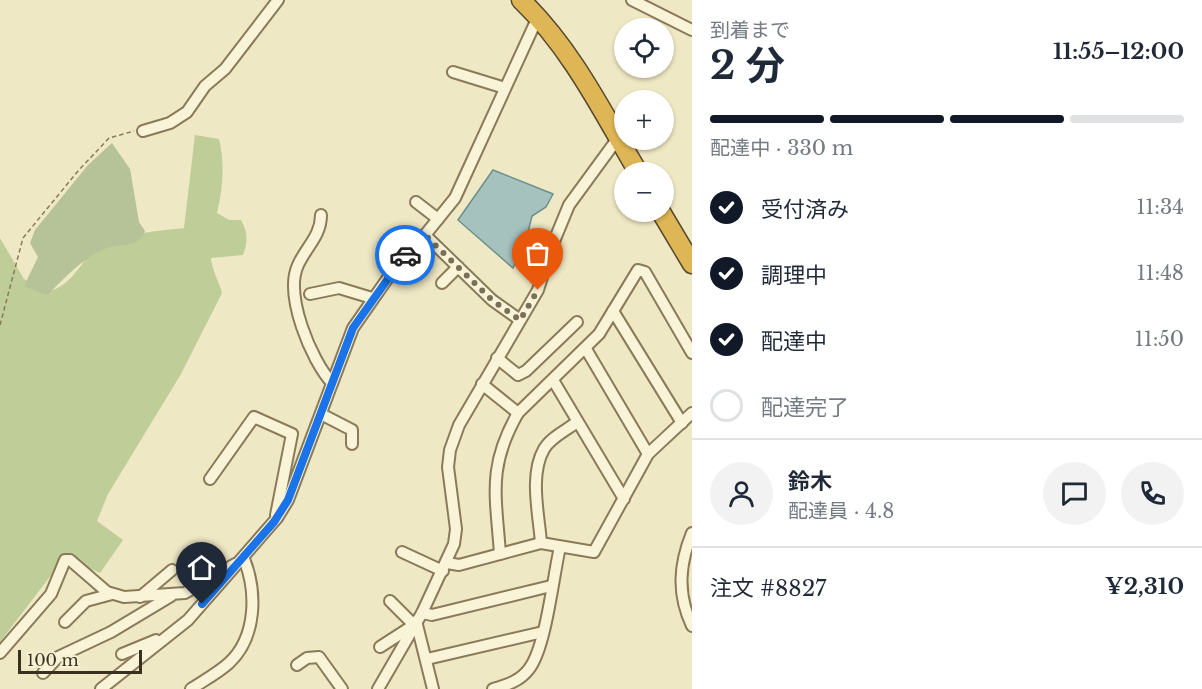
<!DOCTYPE html>
<html lang="ja">
<meta charset="utf-8">
<style>
:root{--surface:#fff;--page:#f2f2f3;--text:#1f2937;--muted:#747a83;--line:#e0e1e3;--accent:#111827}
body{margin:0;font-family:"Libre Baskerville","Noto Sans JP",serif;background:var(--page);color:var(--text);height:100vh;display:flex;flex-direction:column;font-size:22px;white-space:nowrap}
*{box-sizing:border-box;margin:0}
p{font-size:20px;color:var(--muted)}
.icon{flex:none;width:33px;height:33px;fill:none;stroke:currentColor;stroke-width:2;stroke-linecap:round;stroke-linejoin:round}
.map{position:relative;flex:1;overflow:hidden}
.panel{display:flex;flex-direction:column;background:var(--surface);width:510px}
.panel>*{flex:none}
.controls{position:absolute;left:614px;top:18px;display:grid;gap:12px}
.controls a{display:grid;place-items:center;width:60px;height:60px;border-radius:50%;background:var(--surface);box-shadow:0 2px 4px #0004;font-size:30px}
.scale{position:absolute;left:18px;bottom:15px;width:124px;box-sizing:border-box;padding-left:6px;border:3px solid #3a301f;border-top:0;font-size:16px;line-height:21px;white-space:nowrap;color:#3a301f;-webkit-text-stroke:4px #f6f1d4;paint-order:stroke}
.pin{position:absolute;display:grid;place-items:center;width:51px;height:51px;color:#fff;margin:-62px -26px;border-radius:50% 50% 50% 0;rotate:-45deg;box-shadow:0 0 6px #0007}
.pin .icon{rotate:45deg}
.courier{position:absolute;display:grid;place-items:center;width:60px;height:60px;margin:-30px;border:4px solid #1a73e8;border-radius:50%;background:#fff;color:#222;box-shadow:0 2px 8px #0007}
.headline em{font-style:normal;font-weight:700}
.headline div{display:flex;flex-direction:column-reverse}
.headline{display:flex;align-items:center;justify-content:space-between;height:102px;padding:0 18px}
h1{font-size:39px;font-weight:700;line-height:45px}
.bar{display:grid;grid-template-columns:repeat(4,1fr);gap:9px 6px;align-content:center;height:72px;padding:0 18px}
.bar i{height:8px;border-radius:4px;background:var(--line)}
.bar .current{background:var(--accent)}
.bar p{grid-column:span 4}
.line{display:flex;align-items:center;gap:15px;padding:0 18px;border-top:2px solid var(--line)}
.line div{flex:1}
.round{display:grid;place-items:center;flex:none;width:63px;height:63px;border-radius:32px;background:var(--page)}
ol{padding:0 18px;list-style:none}
li{display:flex;align-items:center;gap:18px;height:66px}
li p{margin-inline-start:auto}
li .icon{padding:6px;border-radius:50%;background:var(--accent);color:#fff;stroke-width:4}
li:last-child{color:var(--muted)}
li i{width:33px;height:33px;border:3px solid var(--line);border-radius:50%}
main{display:flex;flex:1;min-height:0}
.map>svg:first-child{display:block}
.green{fill:#bfcd98}
.cemetery{fill:#b6c297}
.water{fill:#a6c2be;stroke:#6d908d;stroke-width:1.5}
.lines{fill:none;stroke-linecap:round;stroke-linejoin:round}
.street-casing{stroke:#8a7a5a;stroke-width:14}
.highway-casing{stroke:#57482f;stroke-width:21}
.path{stroke:#8a7a5a;stroke-width:1.5;stroke-dasharray:4.5 3;stroke-linecap:butt}
.street{stroke:#f9f4d8;stroke-width:10}
.highway{stroke:#deb655;stroke-width:18}
.done{stroke:#797059;stroke-width:6;stroke-dasharray:0 10.8}
.route{stroke:#1a73e8;stroke-width:8}
</style>
<main>
<div class="map">
<svg width="692" height="689" viewBox="0 0 692 689">
<rect width="100%" height="100%" fill="#efe8c4"/>
<!-- green -->
<path class="green" d="M195 135 219 139C225 164 223 188 217 213L229 220H241C248 233 248 241 243 255L211 258C212 271 219 281 222 293L181 374 108 494 97 521 123 540 100 573 65 557 0 642V238L24 279 45 292C73 288 80 260 100 245 113 235 166 230 184 228Z"/>
<!-- cemetery -->
<path class="cemetery" d="M112 143 130 169 139 222 145 231C139 248 124 243 110 247 86 254 65 278 47 295L24 286 38 257 30 243 35 230 88 165Z"/>
<!-- water -->
<path class="water" d="M493 170 553 194 546 207 532 216 527 236 513 268 458 220Z"/>
<g class="lines">
<defs>
<g id="street">
<path d="M632 0 692 30"/>
<path d="M453 72 505 88"/>
<path d="M143 131 170 123 187 112 205 86 225 69 278 0"/>
<path d="M416 202 438 219"/>
<path d="M321 215C321 236 306 247 298 265 284 295 311 360 332 383"/>
<path d="M425 235 492 300 520 320"/>
<path d="M442 283 458 267"/>
<path d="M310 294 339 288 372 298"/>
<path d="M613 311 682 423"/>
<path d="M586 349 648 454"/>
<path d="M497 358 518 375 526 371 577 322"/>
<path d="M553 380 624 499"/>
<path d="M482 384 518 413"/>
<path d="M321 414 352 430V444"/>
<path d="M210 479 254 417 292 434 276 515"/>
<path d="M692 533C679 565 677 594 692 626"/>
<path d="M541 543C539 515 529 475 544 449 551 437 567 430 577 422"/>
<path d="M402 552 443 571"/>
<path d="M500 554C496 496 487 467 518 413L599 334 638 270 645 272 692 353"/>
<path d="M447 563 459 565 541 543 594 552 648 454 692 413"/>
<path d="M140 597 172 570"/>
<path d="M422 613 432 615 551 586"/>
<path d="M416 621 433 689"/>
<path d="M65 622 86 601 112 594"/>
<path d="M380 647 414 625 390 601"/>
<path d="M0 653 51 594 65 560H70L107 592 124 597 185 593 235 564"/>
<path d="M122 654 156 640"/>
<path d="M427 659 543 632"/>
<path d="M297 665 307 658 319 657 342 689"/>
<path d="M43 673 58 657 111 632 171 596"/>
<path d="M101 689 188 620 277 518 288 500 353 328 404 255 425 235 455 198 537 19"/>
<path d="M191 689C203 681 218 673 229 663 257 637 257 591 244 559"/>
<path d="M378 689 422 613 454 544 456 529 448 467 450 450 459 425 538 290 550 251 569 205 618 138"/>
<path d="M493 689C507 685 520 681 529 669 546 647 553 577 560 547"/>
</g>
<g id="highway">
<path d="M521 0C572 49 603 113 638 172"/>
<path d="M661 212 692 264"/>
</g>
</defs>
<!-- street casing -->
<use href="#street" class="street-casing"/>
<!-- highway casing -->
<use href="#highway" class="highway-casing"/>
<!-- path -->
<path class="path" d="M0 325 23 238 78 171 109 138 134 131"/>
<!-- street -->
<use href="#street" class="street"/>
<!-- highway -->
<use href="#highway" class="highway"/>
</g>
<g class="lines">
<!-- done -->
<path class="done" d="M405 255 425 235 492 300 520 320 538 290"/>
<!-- route -->
<path class="route" d="M202 604 274 522 288 500 353 328 405 255"/>
</g>
</svg>
<div class="controls">
<a><svg class="icon" aria-label="locate" viewBox="0 0 24 24"><circle cx="12" cy="12" r="6"/><path d="M12 2v4M12 18v4M2 12h4M18 12h4"/></svg></a>
<a>+</a>
<a>−</a>
</div>
<div class="scale">100 m</div>
<div class="pin" style="left:538px;top:290px;background:#ea580c"><svg class="icon" aria-label="bag" viewBox="0 0 24 24"><path d="M5 8h14l-1 12H6zM9 8a3 3 0 0 1 6 0"/></svg></div>
<div class="pin" style="left:202px;top:604px;background:#1f2937"><svg class="icon" aria-label="home" viewBox="0 0 24 24"><path d="M3 11l9-7 9 7M6 9v11h12V9"/></svg></div>
<div class="courier" style="left:405px;top:255px"><svg class="icon" aria-label="car" viewBox="0 0 24 24"><path d="M5 17H2v-5l4-1 3-4h7l3 4 3 1v5h-3M9 17h6M6 11h13"/><circle cx="7" cy="17" r="2"/><circle cx="17" cy="17" r="2"/></svg></div>
</div>
<section class="panel">
<div class="headline"><div><h1>2 分</h1><p>到着まで</p></div><em>11:55–12:00</em></div>
<div class="bar"><i class="current"></i><i class="current"></i><i class="current"></i><i></i><p>配達中 · 330 m</p></div>
<ol>
<li><svg class="icon" aria-label="check" viewBox="0 0 24 24"><path d="M5 12l5 5 9-10"/></svg>受付済み<p>11:34</p></li>
<li><svg class="icon" aria-label="check" viewBox="0 0 24 24"><path d="M5 12l5 5 9-10"/></svg>調理中<p>11:48</p></li>
<li><svg class="icon" aria-label="check" viewBox="0 0 24 24"><path d="M5 12l5 5 9-10"/></svg>配達中<p>11:50</p></li>
<li><i></i>配達完了</li>
</ol>
<div class="line" style="height:108px"><a class="round"><svg class="icon" aria-label="person" viewBox="0 0 24 24"><circle cx="12" cy="8" r="4"/><path d="M4 21q1-7 8-7t8 7"/></svg></a><div><b>鈴木</b><p>配達員 · 4.8</p></div><a class="round"><svg class="icon" aria-label="chat" viewBox="0 0 24 24"><path d="M4 5h16v11H9l-5 4z"/></svg></a><a class="round"><svg class="icon" aria-label="phone" viewBox="0 0 24 24"><path d="M5 4h4l2 5-3 2q2 4 5 5l2-3 5 2v4C11 20 4 13 5 4z"/></svg></a></div>
<div class="line" style="height:78px"><div>注文 #8827</div><b>¥2,310</b></div>
</section>
</main>
